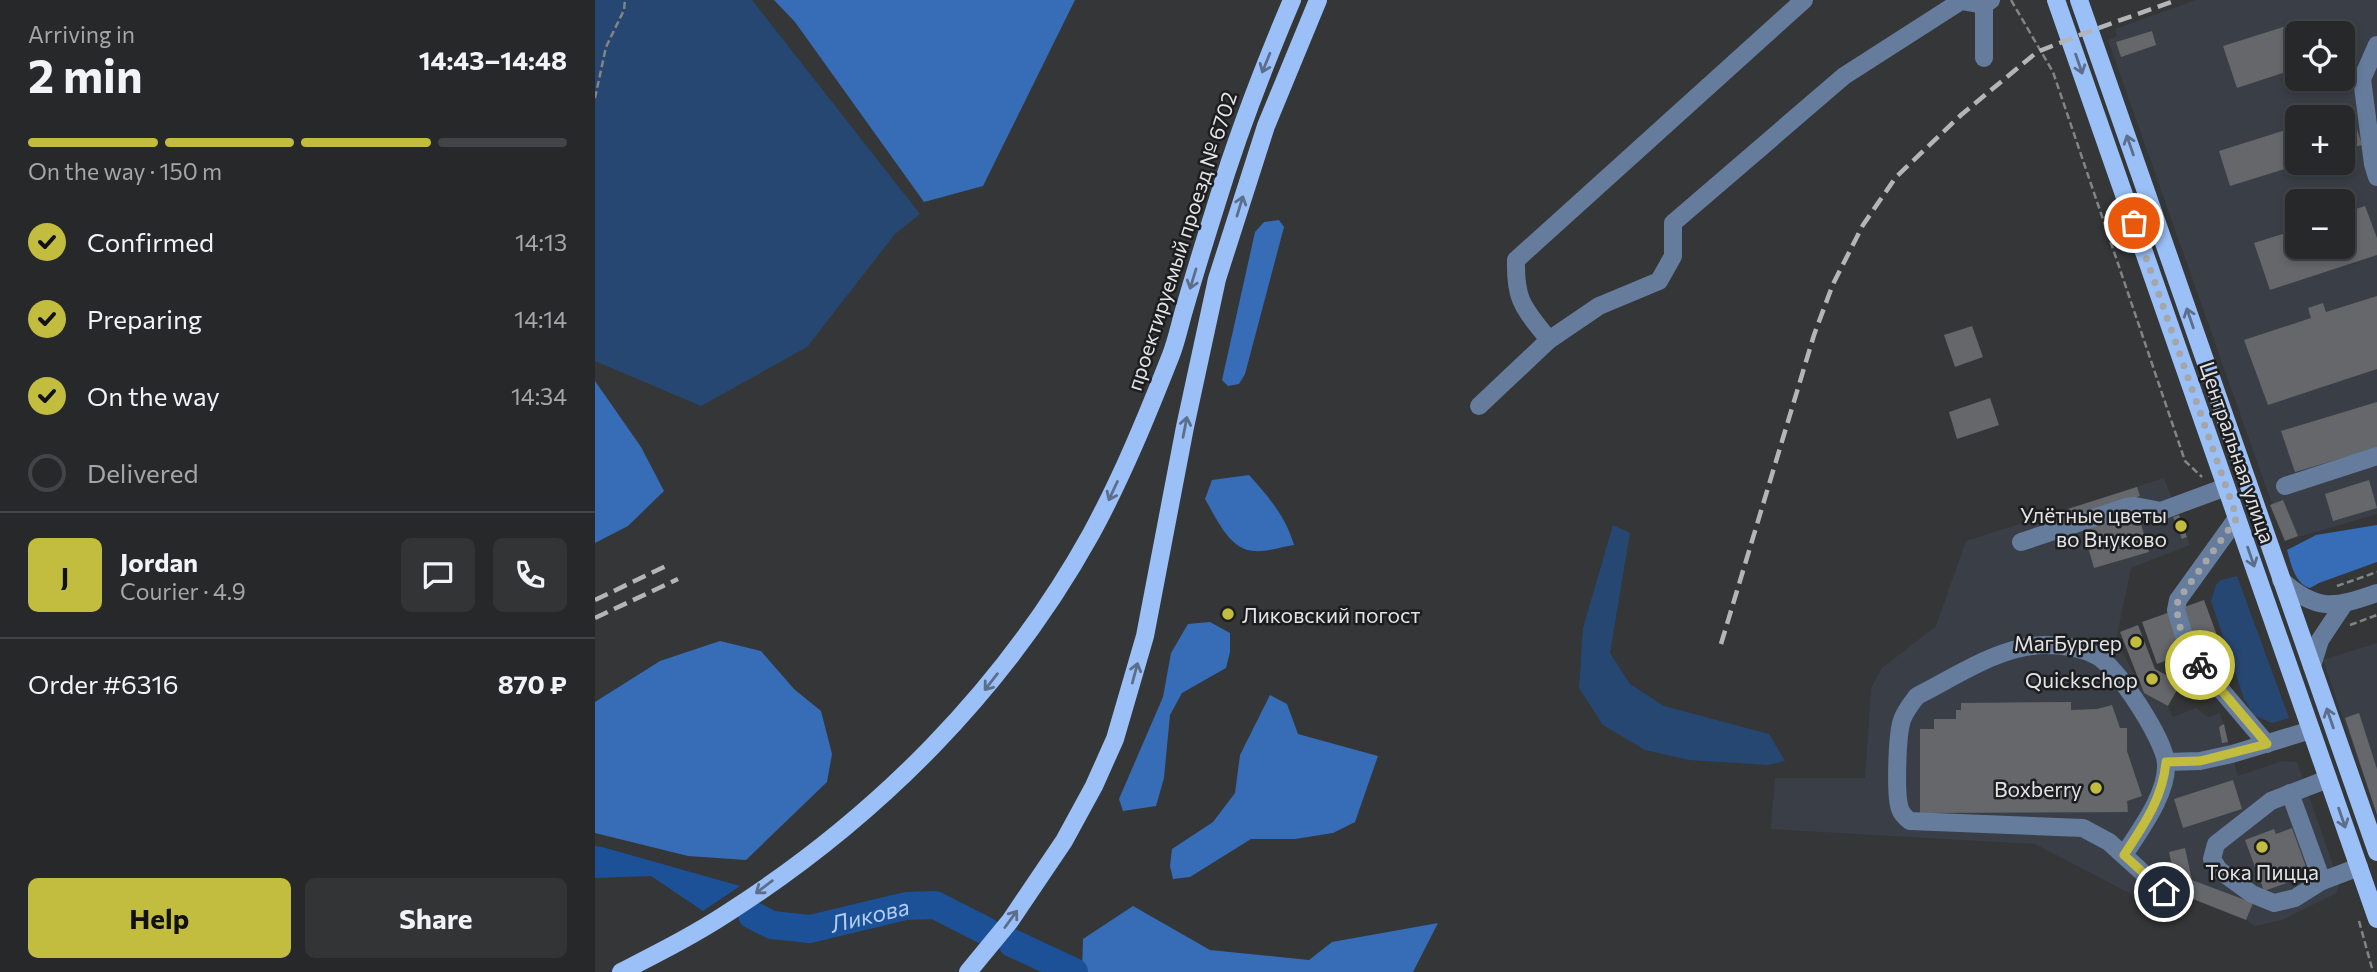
<!DOCTYPE html>
<meta charset="utf-8">
<style>
:root{--surface:#27282a;--page:#333436;--text:#f1f3f6;--muted:#a4a6a8;--line:#434447;--accent:#c2bd3f}
body{margin:0;font-family:Commissioner,sans-serif;background:var(--page);color:var(--text);height:100vh;display:flex;flex-direction:column;font-size:26px;white-space:nowrap}
*{box-sizing:border-box;margin:0}
p{font-size:23px;color:var(--muted)}
.icon{flex:none;width:38px;height:38px;fill:none;stroke:currentColor;stroke-width:2;stroke-linecap:round;stroke-linejoin:round}
.map{position:relative;flex:1;overflow:hidden}
.panel{display:flex;flex-direction:column;background:var(--surface);width:595px}
.panel>*{flex:none}
.buttons{position:absolute;left:1690px;top:21px;display:grid;gap:14px}
.buttons a{display:grid;place-items:center;width:70px;height:70px;border-radius:10px;background:var(--surface);box-shadow:0 4px 10px #0003,0 0 0 2px var(--line);font-size:35px}
.pin{position:absolute;display:grid;place-items:center;width:60px;height:60px;color:#fff;margin:-30px;border:4px solid #fff;border-radius:50%;box-shadow:0 2px 7px #0007}
.courier{position:absolute;display:grid;place-items:center;width:70px;height:70px;margin:-35px;border:5px solid #c2bd3f;border-radius:50%;background:#fff;color:#222;box-shadow:0 2px 9px #0007}
.head em{font-style:normal;font-weight:700}
.head div{display:flex;flex-direction:column-reverse}
.head{display:flex;align-items:center;justify-content:space-between;height:119px;padding:0 28px}
h1{font-size:46px;font-weight:700;line-height:52px}
.bar{display:grid;grid-template-columns:repeat(4,1fr);gap:10px 7px;align-content:center;height:84px;padding:0 28px}
.bar i{height:9px;border-radius:5px;background:var(--line)}
.bar .current{background:var(--accent)}
.bar p{grid-column:span 4}
.line{display:flex;align-items:center;gap:18px;padding:0 28px;border-top:2px solid var(--line)}
.line div{flex:1}
.round{display:grid;place-items:center;flex:none;width:74px;height:74px;border-radius:10px;background:var(--page)}
ol{padding:0 28px;list-style:none}
li{display:flex;align-items:center;gap:21px;height:77px}
li p{margin-inline-start:auto}
li .icon{padding:7px;border-radius:50%;background:var(--accent);color:#111;stroke-width:4}
li:last-child{color:var(--muted)}
li i{width:38px;height:38px;border:4px solid var(--line);border-radius:50%}
.action{display:flex;gap:14px;margin-top:auto;padding:14px 28px}
.action a{flex:1;height:80px;border-radius:10px;background:var(--accent);color:#111;font-size:28px;font-weight:700;line-height:80px;text-align:center}
.action a+a{background:var(--page);color:var(--text)}
main{display:flex;flex:1;min-height:0}
.map>svg:first-child{display:block}
.built{fill:#3a3f47;fill-rule:evenodd}
.green{fill:#274773}
.forest{fill:#376cb6}
.water{fill:#1c5198}
.lines{fill:none;stroke-linecap:round;stroke-linejoin:round}
.river{stroke:#1c5198;stroke-width:28}
.building{fill:#65676a}
.path{stroke:#828486;stroke-width:2.5;stroke-dasharray:7 3.5;stroke-linecap:butt}
.minor{stroke:#657c9d;stroke-width:18}
.major{stroke:#9ac0f7;stroke-width:18}
.rail{stroke:#b3b5b7;stroke-width:4.5;stroke-dasharray:14 7;stroke-linecap:butt}
.oneway{stroke:#5c6e8b}
.done{stroke:#a5a6a8;stroke-width:7;stroke-dasharray:0 12.6}
.route{stroke:#c2bd3f;stroke-width:9}
.poi-dot{fill:#c2bd3f;stroke:#1d1d1f;stroke-width:2.5}
.labels{text-anchor:middle;dominant-baseline:central;stroke-width:5;stroke-linejoin:round;paint-order:stroke}
.street-label{font-size:21px;fill:#e2e3e5;stroke:#1d1d1f}
.poi-label{font-size:21px;fill:#e2e3e5;stroke:#1d1d1f;text-anchor:end}
.water-label{font-size:23px;font-style:italic;fill:#b1cdf5;stroke:#1d1d1f}
</style>
<main>
<section class="panel">
<div class="head"><div><h1>2 min</h1><p>Arriving in</p></div><em>14:43–14:48</em></div>
<div class="bar"><i class="current"></i><i class="current"></i><i class="current"></i><i></i><p>On the way · 150 m</p></div>
<ol>
<li><svg class="icon" aria-label="check" viewBox="0 0 24 24"><path d="M5 12l5 5 9-10"/></svg>Confirmed<p>14:13</p></li>
<li><svg class="icon" aria-label="check" viewBox="0 0 24 24"><path d="M5 12l5 5 9-10"/></svg>Preparing<p>14:14</p></li>
<li><svg class="icon" aria-label="check" viewBox="0 0 24 24"><path d="M5 12l5 5 9-10"/></svg>On the way<p>14:34</p></li>
<li><i></i>Delivered</li>
</ol>
<div class="line" style="height:126px"><b class="round" style="background:var(--accent);color:#111">J</b><div><b>Jordan</b><p>Courier · 4.9</p></div><a class="round"><svg class="icon" aria-label="chat" viewBox="0 0 24 24"><path d="M4 5h16v11H9l-5 4z"/></svg></a><a class="round"><svg class="icon" aria-label="phone" viewBox="0 0 24 24"><path d="M5 4h4l2 5-3 2q2 4 5 5l2-3 5 2v4C11 20 4 13 5 4z"/></svg></a></div>
<div class="line" style="height:91px"><div>Order #6316</div><b>870 ₽</b></div>
<div class="action"><a>Help</a><a>Share</a></div>
</section>
<div class="map">
<svg width="1782" height="972" viewBox="0 0 1782 972">
<rect width="100%" height="100%" fill="#343638"/>
<!-- built -->
<g class="built">
<path d="M1601 0H1782V514L1690 541 1513 40 1522 36 1520 29ZM1703 33H1748V79H1703ZM1703 117H1748V163H1703ZM1703 201H1748V247H1703Z"/>
<path d="M1569 478 1595 545 1536 568 1521 640 1549 693 1573 706 1578 717 1601 708 1613 717 1625 713 1643 776 1687 761 1702 762 1744 882 1742 893 1687 920 1660 926 1651 920 1583 893 1561 907 1440 844 1176 829 1180 778H1270L1276 688 1287 668 1341 626 1371 541Z"/>
<path d="M1782 643V815L1728 660Z"/>
</g>
<!-- green -->
<g class="green">
<path d="M0 0H157L325 214 300 234 212 347 106 406 0 361Z"/>
<path d="M1018 525 1035 533 1015 653 1035 684 1069 706 1174 734 1190 761 1173 765 1094 760 1050 750 1008 725 984 688 988 628Z"/>
<path d="M1642 576 1694 718 1677 723 1659 715 1649 699 1616 601 1621 585 1626 580Z"/>
</g>
<!-- forest -->
<g class="forest">
<path d="M179 0H480L388 186 329 202 200 22Z"/>
<path d="M684 220 689 227 650 374 644 384 633 386 627 380 660 232 669 222Z"/>
<path d="M0 381 46 447 69 491 33 526 0 543Z"/>
<path d="M654 475C673 496 691 517 699 545 686 547 672 552 659 551 634 550 621 517 610 499L617 480Z"/>
<path d="M1782 525V562L1724 583 1715 588C1700 584 1696 564 1692 550L1721 535Z"/>
<path d="M615 622 635 633V652L631 668 587 693 575 715 569 778 561 806 528 811 524 799 568 697 576 653 593 624Z"/>
<path d="M125 641 166 651 199 689 226 711 237 754 232 782 151 860 93 856 0 833V702L65 661Z"/>
<path d="M675 695 692 704 703 734 783 756 760 822 738 833 700 839H656L595 877 578 879 575 866 577 849 618 822 640 793 645 755Z"/>
<path d="M538 906 615 950 714 960 737 942 843 923 818 972H487L488 939Z"/>
</g>
<!-- water -->
<path class="water" d="M0 846 7 847 145 886 108 911 56 876 0 878Z"/>
<g class="lines">
<!-- river -->
<g class="river">
<path id="s1" d="M157 915 177 925 215 929 311 906 340 905 391 931"/>
<path d="M417 943 479 972"/>
</g>
</g>
<!-- building -->
<g class="building">
<path d="M1707 21 1711 33H1703V68L1642 88 1628 46Z"/>
<path d="M1557 31 1561 45 1526 57 1521 42Z"/>
<path d="M1756 110 1767 145 1748 150V117H1734Z"/>
<path d="M1703 126V165L1635 186 1624 151Z"/>
<path d="M1770 206 1782 238V255L1675 290 1659 243 1703 229V247H1748V213Z"/>
<path d="M1782 296V369L1673 405 1649 340 1716 318 1713 308 1728 303 1731 312Z"/>
<path d="M1377 326 1388 357 1360 367 1349 335Z"/>
<path d="M1395 398 1404 425 1362 439 1354 412Z"/>
<path d="M1782 402V448L1700 472 1686 431Z"/>
<path d="M1774 480 1782 508 1738 521 1730 494Z"/>
<path d="M1542 487 1545 496 1457 524 1454 515Z"/>
<path d="M1688 500 1703 536 1690 541 1675 505Z"/>
<path d="M1542 510 1554 552 1499 568 1487 526Z"/>
<path d="M1584 515 1592 537 1587 539 1578 517Z"/>
<path d="M1609 600 1624 641 1562 664 1547 622Z"/>
<path d="M1543 625 1560 669 1586 683 1573 706 1549 693 1525 632Z"/>
<path d="M1476 702V710L1502 709 1517 705 1525 728H1532V751L1547 796 1532 801 1533 812 1325 813V729H1339V719H1361V710H1366V703Z"/>
<path d="M1764 713 1782 769V815L1750 718Z"/>
<path d="M1629 724 1633 742 1627 743 1624 727Z"/>
<path d="M1638 780 1647 809 1588 828 1579 799Z"/>
<path d="M1697 828 1714 875 1669 891 1650 840 1679 829 1681 834Z"/>
<path d="M1590 848 1597 880 1658 903 1651 920 1583 893 1574 852Z"/>
</g>
<g class="lines">
<!-- path -->
<g class="path">
<path d="M1416 0 1458 72 1590 461 1607 477"/>
<path d="M0 98 11 47 29 10 30 0"/>
<path d="M1742 586 1782 572"/>
<path d="M1755 625 1782 615"/>
<path d="M1764 921 1778 972"/>
</g>
<!-- minor -->
<g class="minor">
<path d="M1389 5V58"/>
<path d="M1782 45 1767 79 1778 164 1782 177"/>
<path d="M954 340C929 308 920 302 921 260L1209 0"/>
<path d="M884 406 954 340 1004 306 1064 281 1078 256V223L1249 76 1366 1 1389 5 1396 0"/>
<path d="M1690 486 1782 456"/>
<path d="M1642 518 1583 600 1581 610 1594 652 1672 744"/>
<path d="M1426 542 1531 507 1540 506 1566 511 1631 487"/>
<path d="M1686 580C1722 612 1739 608 1782 593"/>
<path d="M1717 666 1725 640 1749 604"/>
<path d="M1571 762 1605 761 1637 754 1716 730"/>
<path d="M1733 779 1676 801 1621 844 1617 859 1624 870 1657 894 1679 903 1700 898 1727 881 1764 867"/>
<path d="M1695 793 1727 881"/>
<path d="M1529 855C1544 831 1573 794 1571 763 1569 739 1523 668 1502 656 1487 648 1468 645 1450 645 1404 646 1362 676 1322 696 1316 704 1310 711 1307 720 1302 735 1300 795 1305 809 1307 815 1311 818 1315 821L1488 828 1514 842 1569 892"/>
</g>
<!-- major -->
<g class="major">
<path d="M1461 0 1782 919"/>
<path d="M1484 0 1782 852"/>
<path d="M26 972C63 953 99 935 134 912 282 817 410 689 496 534 527 477 552 416 576 355 582 340 585 323 590 307 600 272 611 237 622 202 643 133 669 66 697 0"/>
<path d="M373 972 415 921 469 841 499 786 520 739 550 636 590 427 622 279 671 126 723 0"/>
</g>
<!-- rail -->
<g class="rail">
<path d="M0 600 75 564"/>
<path d="M0 618 83 579"/>
<path d="M1126 644 1219 335 1238 284 1268 225 1301 177 1366 115 1442 52 1495 31 1582 0"/>
</g>
</g>
<!-- one-way arrows -->
<defs><path id="oneway-shaft" d="M-6 0H5M1.5-3L5.5 0L1.5 3" fill="none" stroke-width="1.6" stroke-linecap="round" stroke-linejoin="round" transform="scale(1.75)"/></defs>
<g class="oneway">
<use href="#oneway-shaft" transform="translate(671 63) rotate(112)"/>
<use href="#oneway-shaft" transform="translate(1484 64) rotate(71)"/>
<use href="#oneway-shaft" transform="translate(1535 145) rotate(-109)"/>
<use href="#oneway-shaft" transform="translate(645 206) rotate(-73)"/>
<use href="#oneway-shaft" transform="translate(598 279) rotate(107)"/>
<use href="#oneway-shaft" transform="translate(1595 318) rotate(-109)"/>
<use href="#oneway-shaft" transform="translate(590 427) rotate(-79)"/>
<use href="#oneway-shaft" transform="translate(518 491) rotate(115)"/>
<use href="#oneway-shaft" transform="translate(1656 557) rotate(71)"/>
<use href="#oneway-shaft" transform="translate(540 673) rotate(-75)"/>
<use href="#oneway-shaft" transform="translate(396 682) rotate(128)"/>
<use href="#oneway-shaft" transform="translate(1735 718) rotate(-109)"/>
<use href="#oneway-shaft" transform="translate(1747 818) rotate(71)"/>
<use href="#oneway-shaft" transform="translate(169 887) rotate(143)"/>
<use href="#oneway-shaft" transform="translate(416 919) rotate(-54)"/>
</g>
<g class="lines">
<!-- done -->
<path class="done" d="M1539 223 1642 518 1583 600C1579 622 1592 649 1605 665"/>
<!-- route -->
<path class="route" d="M1569 892 1529 855C1548 826 1568 798 1571 762L1605 761 1672 744 1605 665"/>
</g>
<!-- markers -->
<g class="poi-dot">
<circle cx="1586" cy="526" r="7"/>
<circle cx="633" cy="614" r="7"/>
<circle cx="1541" cy="642" r="7"/>
<circle cx="1557" cy="679" r="7"/>
<circle cx="1501" cy="788" r="7"/>
<circle cx="1667" cy="847" r="7"/>
</g>
<g class="labels">
<!-- street labels -->
<g class="street-label">
<text transform="translate(586 241) rotate(-72)">проектируемый проезд № 6702</text>
<text transform="translate(1643 452) rotate(71)">Центральная улица</text>
</g>
<!-- poi labels -->
<g class="poi-label">
<text x="1572" y="514">Улётные цветы<tspan x="1572" dy="24">во Внуково</tspan></text>
<text x="647" y="614" text-anchor="start">Ликовский погост</text>
<text x="1527" y="642">МагБургер</text>
<text x="1543" y="679">Quickschop</text>
<text x="1487" y="788">Boxberry</text>
<text x="1667" y="871" text-anchor="middle">Тока Пицца</text>
</g>
<!-- water labels -->
<g class="water-label">
<text stroke="none"><textPath href="#s1" startOffset="122">Ликова</textPath></text>
</g>
</g>
</svg>
<div class="buttons">
<a><svg class="icon" aria-label="locate" viewBox="0 0 24 24"><circle cx="12" cy="12" r="6"/><path d="M12 2v4M12 18v4M2 12h4M18 12h4"/></svg></a>
<a>+</a>
<a>−</a>
</div>
<div class="pin" style="left:1539px;top:223px;background:#ea580c"><svg class="icon" aria-label="bag" viewBox="0 0 24 24"><path d="M5 8h14l-1 12H6zM9 8a3 3 0 0 1 6 0"/></svg></div>
<div class="pin" style="left:1569px;top:892px;background:#1f2937"><svg class="icon" aria-label="home" viewBox="0 0 24 24"><path d="M3 11l9-7 9 7M6 9v11h12V9"/></svg></div>
<div class="courier" style="left:1605px;top:665px"><svg class="icon" aria-label="bike" viewBox="0 0 24 24"><circle cx="6" cy="16" r="4"/><circle cx="18" cy="16" r="4"/><path d="M6 16l4-8h5l3 8M10 8l3 8H6M13 5h3"/></svg></div>
</div>
</main>
